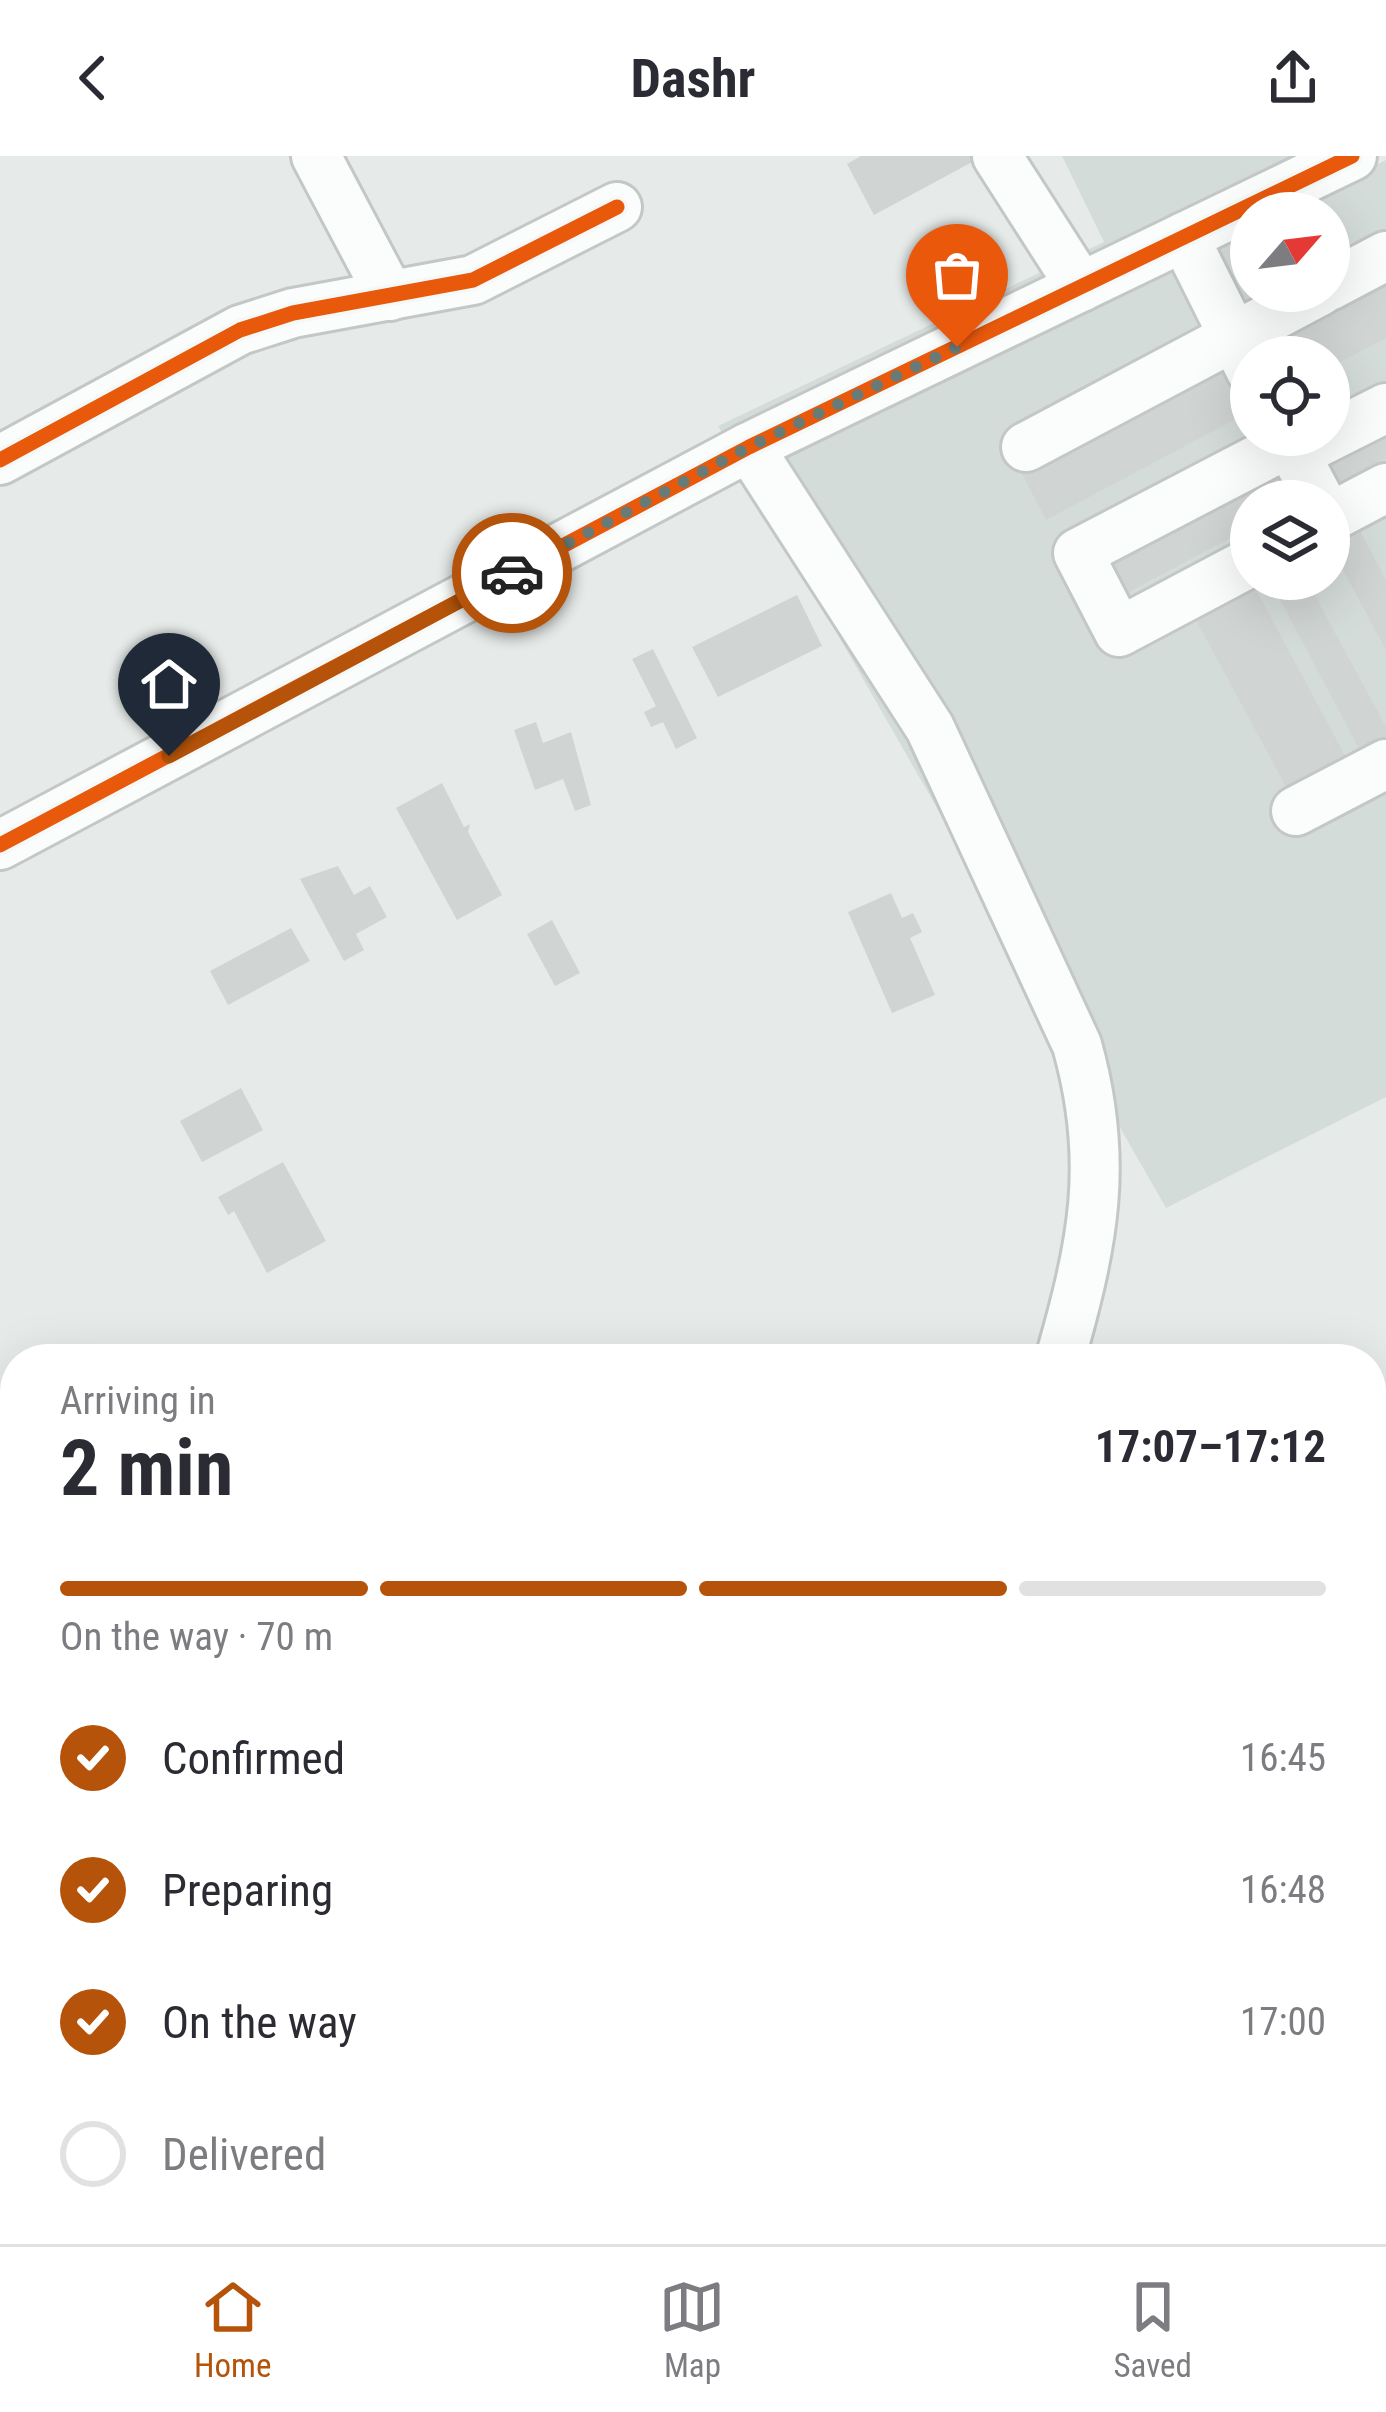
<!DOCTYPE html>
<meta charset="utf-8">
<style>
:root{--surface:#fff;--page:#f7f7f7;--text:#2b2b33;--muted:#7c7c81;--line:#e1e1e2;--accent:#b45309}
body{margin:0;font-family:"Roboto Condensed",sans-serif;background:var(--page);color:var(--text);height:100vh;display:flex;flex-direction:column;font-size:45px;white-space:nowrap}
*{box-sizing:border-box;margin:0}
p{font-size:39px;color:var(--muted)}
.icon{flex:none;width:66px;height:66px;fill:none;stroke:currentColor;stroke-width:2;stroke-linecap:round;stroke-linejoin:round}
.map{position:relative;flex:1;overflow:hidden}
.sheet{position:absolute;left:0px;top:1188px;width:1386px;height:900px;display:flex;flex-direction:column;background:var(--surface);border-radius:48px 48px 0 0;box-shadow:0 12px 48px #0002}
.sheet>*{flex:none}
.needle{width:78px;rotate:62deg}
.tools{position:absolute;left:1230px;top:36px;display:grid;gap:24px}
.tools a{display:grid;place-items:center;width:120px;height:120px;border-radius:50%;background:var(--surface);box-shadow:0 12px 48px #0002;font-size:60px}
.pin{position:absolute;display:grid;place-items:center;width:102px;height:102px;color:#fff;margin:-123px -51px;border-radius:50% 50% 50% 0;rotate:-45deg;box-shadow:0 0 12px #0007}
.pin .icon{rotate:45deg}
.courier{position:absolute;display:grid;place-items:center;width:120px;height:120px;margin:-60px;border:9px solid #b45309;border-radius:50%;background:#fff;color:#222;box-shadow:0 3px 15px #0007}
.summary em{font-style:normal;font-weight:700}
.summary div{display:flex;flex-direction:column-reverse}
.summary{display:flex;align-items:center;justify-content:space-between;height:204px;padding:0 60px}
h1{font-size:78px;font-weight:700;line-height:90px}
.bar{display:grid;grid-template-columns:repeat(4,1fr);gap:18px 12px;align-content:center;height:144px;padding:0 60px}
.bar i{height:15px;border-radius:9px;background:var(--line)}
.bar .current{background:var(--accent)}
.bar p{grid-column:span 4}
ol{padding:0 60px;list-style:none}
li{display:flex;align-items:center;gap:36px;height:132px}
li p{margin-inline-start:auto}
li .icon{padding:12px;border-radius:50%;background:var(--accent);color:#fff;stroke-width:4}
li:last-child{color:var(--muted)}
li i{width:66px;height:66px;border:6px solid var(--line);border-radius:50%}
header{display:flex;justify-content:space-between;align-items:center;height:156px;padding:0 60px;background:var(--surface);font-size:54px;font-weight:700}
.tabs{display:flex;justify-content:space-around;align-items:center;height:168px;border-top:3px solid var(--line);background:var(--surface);font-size:33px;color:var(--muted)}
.tabs a{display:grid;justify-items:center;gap:6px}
.tabs .current{color:var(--accent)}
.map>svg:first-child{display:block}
.built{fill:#d4dcd9;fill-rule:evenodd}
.water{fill:#a9cad7}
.building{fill:#d0d4d3}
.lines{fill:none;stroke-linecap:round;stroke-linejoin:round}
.minor-casing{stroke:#c3c8c6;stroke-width:54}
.minor{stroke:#fbfcfc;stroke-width:48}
.cycleway-casing{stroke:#f4f9f7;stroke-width:22}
.cycleway{stroke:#e8590c;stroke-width:15}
.done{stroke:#687b77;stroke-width:12;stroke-dasharray:0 21.6}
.route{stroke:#b45309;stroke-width:15}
</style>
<header><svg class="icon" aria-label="back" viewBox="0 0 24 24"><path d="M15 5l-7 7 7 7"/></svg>Dashr<svg class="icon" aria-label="share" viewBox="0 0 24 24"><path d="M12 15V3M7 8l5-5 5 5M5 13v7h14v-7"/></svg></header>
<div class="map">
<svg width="1386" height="2088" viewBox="0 0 1386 2088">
<rect width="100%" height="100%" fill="#e6ebe9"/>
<!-- built -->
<g class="built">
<path d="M1062 0H1310L725 282 718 270 1104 86Z"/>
<path d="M1386 4V941L1166 1052 744 315 1251 70V135H1329V57H1279ZM1251 201H1329V279H1251ZM1251 345H1329V423H1251Z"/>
</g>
<!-- water -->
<path class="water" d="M705 2073H969L932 2088H703Z"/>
<!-- building -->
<g class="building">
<path d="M861 0H972L974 5 874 59 847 8Z"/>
<path d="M1386 125V182L1329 212V201H1271L1265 190Z"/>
<path d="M1226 205 1251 255 1046 364 1021 316Z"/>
<path d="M1386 264V302L1335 329 1320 299Z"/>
<path d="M1284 315 1300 345H1251V371L1123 439 1108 410Z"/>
<path d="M1360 375 1386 424V494L1330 390Z"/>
<path d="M1269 423H1306L1386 571V588L1363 600Z"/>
<path d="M1254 430 1349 607 1290 638 1195 462Z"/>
<path d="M797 439 822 490 718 541 692 491Z"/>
<path d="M653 493 697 582 676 593 663 566 651 571 644 556 656 550 632 503Z"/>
<path d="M536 566 543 587 571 576 591 649 575 655 563 623 535 634 514 574Z"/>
<path d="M442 627 464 671 470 668 468 676 502 739 457 764 396 652Z"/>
<path d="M338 710 354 739 370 730 387 761 356 778 364 794 344 805 300 723Z"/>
<path d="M891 737 902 762 913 757 922 776 910 782 935 839 892 857 848 756Z"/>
<path d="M552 764 580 817 555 830 527 778Z"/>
<path d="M291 772 310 805 228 849 210 815Z"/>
<path d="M241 932 263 974 202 1006 180 965Z"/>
<path d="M283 1006 326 1085 267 1117 234 1055 228 1059 218 1041Z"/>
<path d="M15 1730V1753L0 1761V1738Z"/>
<path d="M15 1840V1891L7 1895 0 1881V1848Z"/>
</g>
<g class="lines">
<defs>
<g id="minor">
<path d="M316 0 390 140"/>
<path d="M997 0 1081 131"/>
<path d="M1184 81 1251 215"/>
<path d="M1329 130 1386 100"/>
<path d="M1285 279 1320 345"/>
<path d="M749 291 930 572 1077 889C1110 1006 1093 1088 1060 1203"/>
<path d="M1026 291 1320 135"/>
<path d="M1295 298 1386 252"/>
<path d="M0 304 240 174 293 157 473 124 617 51"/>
<path d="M1329 362 1386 332"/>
<path d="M1251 406 1119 476 1078 397 1289 287"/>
<path d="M1296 655 1386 608"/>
<path d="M0 689 749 291 1352 0"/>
<path d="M0 1313 15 1342"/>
<path d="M402 2073 410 2088"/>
<path d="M540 2073 557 2084 579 2073"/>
<path d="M679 2073 685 2088"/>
<path d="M1099 2073 1103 2088"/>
<path d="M60 2088 89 2073"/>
<path d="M452 2088 481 2073"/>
</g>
</defs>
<!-- minor casing -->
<use href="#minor" class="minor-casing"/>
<!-- minor -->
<use href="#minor" class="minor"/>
<defs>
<g id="cycleway">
<path d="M0 304 240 174 293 157 473 124 617 51"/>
<path d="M0 689 749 291 1352 0"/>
</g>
</defs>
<!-- cycleway casing -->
<use href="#cycleway" class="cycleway-casing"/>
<!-- cycleway -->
<use href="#cycleway" class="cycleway"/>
</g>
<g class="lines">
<!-- done -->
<path class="done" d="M512 417 749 291 957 191"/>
<!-- route -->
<path class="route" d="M169 600 512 417"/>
</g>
</svg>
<div class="tools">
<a><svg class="needle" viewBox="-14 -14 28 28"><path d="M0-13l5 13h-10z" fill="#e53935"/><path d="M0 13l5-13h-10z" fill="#7c7c81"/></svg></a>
<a><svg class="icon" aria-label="locate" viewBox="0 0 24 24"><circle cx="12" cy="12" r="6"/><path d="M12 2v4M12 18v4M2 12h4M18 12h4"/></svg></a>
<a><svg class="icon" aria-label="layers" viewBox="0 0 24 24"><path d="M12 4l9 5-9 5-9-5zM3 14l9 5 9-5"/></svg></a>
</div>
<div class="pin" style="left:957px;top:191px;background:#ea580c"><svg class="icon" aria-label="bag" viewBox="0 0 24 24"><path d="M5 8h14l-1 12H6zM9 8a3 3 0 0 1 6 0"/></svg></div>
<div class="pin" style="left:169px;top:600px;background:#1f2937"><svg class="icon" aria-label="home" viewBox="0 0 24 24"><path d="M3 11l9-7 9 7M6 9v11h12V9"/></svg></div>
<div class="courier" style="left:512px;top:417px"><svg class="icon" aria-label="car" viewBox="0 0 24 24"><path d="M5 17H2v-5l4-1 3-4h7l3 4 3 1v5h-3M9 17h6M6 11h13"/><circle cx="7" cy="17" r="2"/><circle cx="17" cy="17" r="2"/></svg></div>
<section class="sheet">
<div class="summary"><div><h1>2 min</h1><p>Arriving in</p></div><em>17:07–17:12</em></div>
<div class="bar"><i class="current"></i><i class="current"></i><i class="current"></i><i></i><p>On the way · 70 m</p></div>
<ol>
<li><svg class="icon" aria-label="check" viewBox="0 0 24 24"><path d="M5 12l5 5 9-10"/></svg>Confirmed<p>16:45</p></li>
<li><svg class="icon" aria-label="check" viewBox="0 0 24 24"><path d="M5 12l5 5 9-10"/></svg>Preparing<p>16:48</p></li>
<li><svg class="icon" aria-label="check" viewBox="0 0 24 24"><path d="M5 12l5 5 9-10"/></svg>On the way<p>17:00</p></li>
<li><i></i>Delivered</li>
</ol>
</section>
</div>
<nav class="tabs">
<a class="current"><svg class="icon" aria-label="home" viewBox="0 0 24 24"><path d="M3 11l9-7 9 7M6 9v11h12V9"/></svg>Home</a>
<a><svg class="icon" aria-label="map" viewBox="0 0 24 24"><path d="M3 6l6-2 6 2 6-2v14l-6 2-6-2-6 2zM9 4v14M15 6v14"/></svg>Map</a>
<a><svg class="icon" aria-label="saved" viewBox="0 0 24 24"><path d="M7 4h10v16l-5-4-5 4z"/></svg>Saved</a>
</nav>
